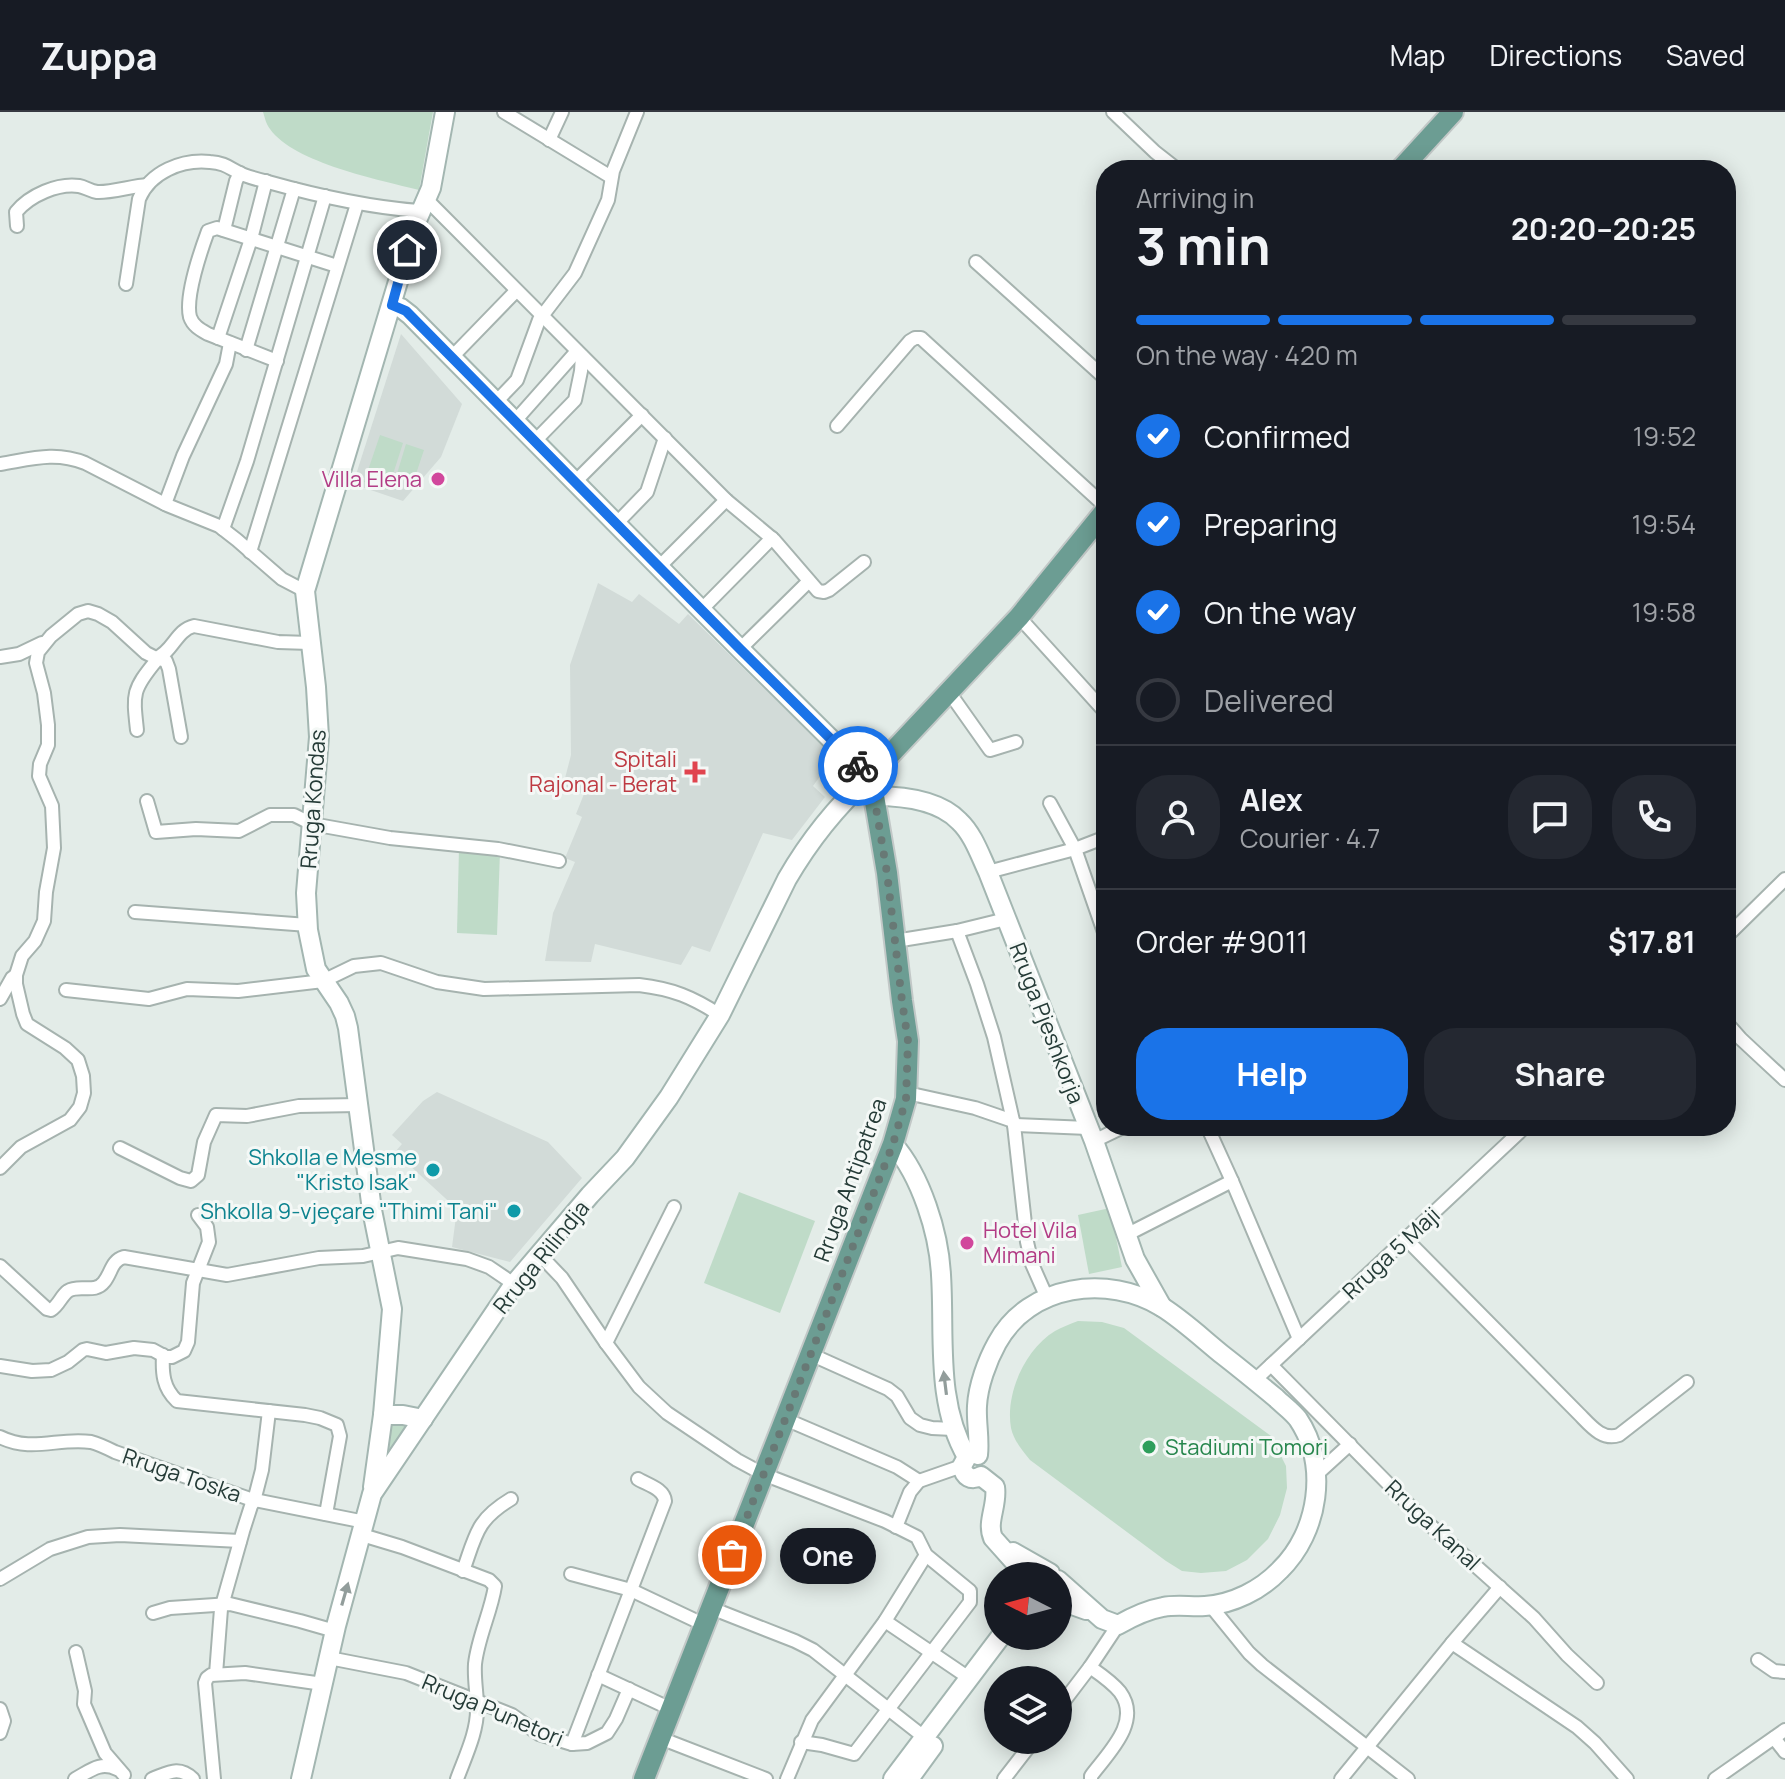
<!DOCTYPE html>
<meta charset="utf-8">
<style>
:root{--surface:#171b24;--page:#242831;--text:#f1f3f6;--muted:#9ea1a6;--line:#363941;--accent:#1a73e8}
body{margin:0;font-family:Manrope,sans-serif;background:var(--page);color:var(--text);height:100vh;display:flex;flex-direction:column;font-size:30px;white-space:nowrap}
*{box-sizing:border-box;margin:0}
p{font-size:26px;color:var(--muted)}
.icon{flex:none;width:44px;height:44px;fill:none;stroke:currentColor;stroke-width:2;stroke-linecap:round;stroke-linejoin:round}
.map{position:relative;flex:1;overflow:hidden}
.panel{position:absolute;left:1096px;top:48px;width:640px;height:976px;display:flex;flex-direction:column;background:var(--surface);border-radius:32px;box-shadow:0 4px 20px #0003}
.panel>*{flex:none}
.needle{width:52px;rotate:276deg}
.buttons{position:absolute;left:984px;top:1450px;display:grid;gap:16px}
.buttons a{display:grid;place-items:center;width:88px;height:88px;border-radius:50%;background:var(--surface);box-shadow:0 4px 20px #0003;font-size:40px}
.pin{position:absolute;display:grid;place-items:center;width:68px;height:68px;color:#fff;margin:-34px;border:4px solid #fff;border-radius:50%;box-shadow:0 2px 8px #0007}
.courier{position:absolute;display:grid;place-items:center;width:80px;height:80px;margin:-40px;border:6px solid #1a73e8;border-radius:50%;background:#fff;color:#222;box-shadow:0 2px 10px #0007}
.bubble{position:absolute;height:56px;border-radius:28px;background:var(--surface);box-shadow:0 4px 20px #0003;font-size:26px;font-weight:700;line-height:56px;text-align:center}
.overview em{font-style:normal;font-weight:700}
.overview div{display:flex;flex-direction:column-reverse}
.overview{display:flex;align-items:center;justify-content:space-between;height:136px;padding:0 40px}
h1{font-size:52px;font-weight:700;line-height:60px}
.bar{display:grid;grid-template-columns:repeat(4,1fr);gap:12px 8px;align-content:center;height:96px;padding:0 40px}
.bar i{height:10px;border-radius:6px;background:var(--line)}
.bar .selected{background:var(--accent)}
.bar p{grid-column:span 4}
.line{display:flex;align-items:center;gap:20px;padding:0 40px;border-top:2px solid var(--line)}
.line div{flex:1}
.round{display:grid;place-items:center;flex:none;width:84px;height:84px;border-radius:32px;background:var(--page)}
ol{padding:0 40px;list-style:none}
li{display:flex;align-items:center;gap:24px;height:88px}
li p{margin-inline-start:auto}
li .icon{padding:8px;border-radius:50%;background:var(--accent);color:#fff;stroke-width:4}
li:last-child{color:var(--muted)}
li i{width:44px;height:44px;border:4px solid var(--line);border-radius:50%}
.cta{display:flex;gap:16px;margin-top:auto;padding:16px 40px}
.cta a{flex:1;height:92px;border-radius:32px;background:var(--accent);color:#fff;font-size:32px;font-weight:700;line-height:92px;text-align:center}
.cta a+a{background:var(--page);color:var(--text)}
header{display:flex;align-items:center;gap:48px;box-sizing:border-box;height:112px;padding:0 40px;background:var(--surface);border-bottom:2px solid var(--line)}
header strong{font-size:38px}
nav{display:flex;gap:44px;margin-inline-start:auto;font-size:28px}
.map>svg:first-child{display:block}
.built{fill:#d2dbd8}
.green{fill:#bfdbc8}
.lines{fill:none;stroke-linecap:round;stroke-linejoin:round}
.street-casing{stroke:#a6b3af;stroke-width:16}
.secondary-casing{stroke:#a3b6b1;stroke-width:22}
.primary-casing{stroke:#c2c8c7;stroke-width:24}
.street{stroke:#fff;stroke-width:12}
.secondary{stroke:#fff;stroke-width:18}
.primary{stroke:#6c9d93;stroke-width:20}
.oneway{fill:#929d9b}
.done{stroke:#687975;stroke-width:8;stroke-dasharray:0 14.4}
.route{stroke:#1a73e8;stroke-width:10}
.hotel-dot{fill:#d1479c;stroke:#f4f8f6;stroke-width:3}
.health-dot{fill:#e0444e;stroke:#f4f8f6;stroke-width:3}
.culture-dot{fill:#0f9aa8;stroke:#f4f8f6;stroke-width:3}
.leisure-dot{fill:#2e9e5b;stroke:#f4f8f6;stroke-width:3}
.labels{text-anchor:middle;dominant-baseline:central;stroke-width:6;stroke-linejoin:round;paint-order:stroke}
.hotel-label{font-size:22px;fill:#b23c85;stroke:#f4f8f6;text-anchor:end}
.health-label{font-size:22px;fill:#be3a42;stroke:#f4f8f6;text-anchor:end}
.street-label{font-size:22px;fill:#253b37;stroke:#f4f8f6}
.culture-label{font-size:22px;fill:#0d838f;stroke:#f4f8f6;text-anchor:end}
.leisure-label{font-size:22px;fill:#27864d;stroke:#f4f8f6;text-anchor:start}
</style>
<header>
<strong>Zuppa</strong>
<nav><a>Map</a><a>Directions</a><a>Saved</a></nav>
</header>
<div class="map">
<svg width="1785" height="1667" viewBox="0 0 1785 1667">
<rect width="100%" height="100%" fill="#e3ece8"/>
<!-- built -->
<g class="built">
<path d="M401 222 462 292 441 345 403 389 353 372Z"/>
<path d="M598 471 632 490 639 482 679 512 688 502 834 645 813 674 825 685 792 728 763 721 710 840 692 834 681 853 595 832 591 850 545 849 553 801 575 750 565 746 582 705 576 702 584 682 563 674 571 643 570 553Z"/>
<path d="M437 980 548 1030 582 1066 510 1150 452 1135 457 1097 395 1040 402 1032 392 1023 423 989Z"/>
</g>
<!-- green -->
<g class="green">
<path d="M263 0H433L419 78C380 68 294 51 270 17 266 12 265 6 263 0Z"/>
<path d="M380 323 403 331 388 378 364 370Z"/>
<path d="M406 332 424 338 413 371 396 365Z"/>
<path d="M459 736 500 740 497 823 457 821Z"/>
<path d="M739 1080 815 1109 780 1201 704 1171Z"/>
<path d="M1110 1096 1122 1155 1089 1162 1078 1103Z"/>
<path d="M1078 1209 1102 1210 1124 1216 1271 1324 1286 1354 1287 1376 1280 1403 1268 1427 1247 1448 1226 1459 1201 1461 1182 1459 1166 1449 1030 1348C1022 1338 1014 1329 1011 1316 1005 1282 1025 1237 1055 1219 1062 1215 1070 1212 1078 1209Z"/>
<path d="M398 1308 405 1310 406 1320 388 1345 386 1343 390 1315Z"/>
</g>
<g class="lines">
<defs>
<g id="street">
<path d="M504 0 611 65"/>
<path d="M1113 0 1155 40 1178 58"/>
<path d="M549 28 562 0"/>
<path d="M426 87 726 388 774 428 818 479 824 480 829 478 864 450"/>
<path d="M17 114 16 100C30 83 58 71 79 74 85 75 90 79 97 80 109 81 133 74 147 73"/>
<path d="M224 118 236 69 240 61"/>
<path d="M976 150 1106 267"/>
<path d="M126 172 139 87C150 60 182 47 210 50 227 51 231 58 244 63 252 66 260 68 268 70 318 84 367 95 419 99"/>
<path d="M218 226 251 127 266 69"/>
<path d="M246 238 294 77"/>
<path d="M452 245 516 179"/>
<path d="M277 249 208 222C201 218 193 214 190 205 185 185 201 138 208 119L217 116 337 154"/>
<path d="M496 290 517 268 539 208 575 161 608 88 613 59 637 0"/>
<path d="M515 309 577 239"/>
<path d="M837 314 910 229 915 226H921L1106 395"/>
<path d="M535 329 575 288 581 259 582 244"/>
<path d="M0 352C31 347 55 339 85 351L167 393 219 414 237 428 282 467 305 479"/>
<path d="M575 370 642 303"/>
<path d="M165 392 183 344 226 252 230 231"/>
<path d="M616 412 647 380 665 326"/>
<path d="M223 417 247 349 325 84"/>
<path d="M250 440 357 92"/>
<path d="M659 455 726 388"/>
<path d="M701 498 772 426"/>
<path d="M1019 505 1106 601"/>
<path d="M740 537 809 469"/>
<path d="M0 545 19 542 42 531"/>
<path d="M949 580 990 638 1016 630"/>
<path d="M137 618C133 582 132 578 156 549V546L166 549 169 557 181 625"/>
<path d="M147 689 156 720 196 717 239 719 270 703H294L312 712 390 726 498 737 559 749"/>
<path d="M1050 691 1075 737 1106 826"/>
<path d="M988 760 1075 737 1106 725"/>
<path d="M135 800 308 813"/>
<path d="M957 819 977 872 994 925 1014 1013 1027 1130 1032 1152 1047 1186"/>
<path d="M1726 825 1785 767"/>
<path d="M895 829 957 819 1006 807"/>
<path d="M66 878 149 887 187 877 238 879 323 869 354 854 381 851 437 870 484 877 639 873C673 877 692 885 720 903"/>
<path d="M0 887 12 866 16 863"/>
<path d="M1726 910 1741 927 1785 968"/>
<path d="M907 981 975 996 1013 1009"/>
<path d="M1014 1013 1088 1016"/>
<path d="M1207 1014 1232 1069"/>
<path d="M1094 1029 1125 1014"/>
<path d="M120 1036 180 1066 191 1069 198 1063 204 1030 216 1003 247 1004 299 994 359 993"/>
<path d="M0 1056 21 1035 70 1008 80 995 84 981 83 964 78 948 65 936 27 912 23 902 16 872V863L22 844 35 829 44 809 46 780 54 736 52 694 39 664 40 652 48 633V613L44 581 36 551 38 540 51 524 78 502 88 499 98 502 112 510 146 541 156 546C173 540 176 518 194 514L278 530 310 531"/>
<path d="M1126 1123 1232 1069 1299 1227"/>
<path d="M1406 1127 1579 1302C1590 1313 1602 1329 1619 1323L1687 1270"/>
<path d="M539 1142 562 1166 606 1231 639 1275 667 1301 737 1348 763 1362 885 1409 917 1425 926 1443 970 1479V1490L854 1642 822 1633 801 1630"/>
<path d="M0 1154 47 1197 51 1198C59 1193 61 1184 68 1179 79 1172 95 1182 104 1170 112 1160 111 1149 124 1145L227 1163 319 1146 363 1144 398 1136 467 1147 489 1155 514 1172"/>
<path d="M606 1231 674 1095"/>
<path d="M810 1242 888 1277 897 1284 910 1306 920 1313 932 1316 953 1317"/>
<path d="M163 1243C162 1261 163 1276 177 1289L305 1303 320 1306 337 1313 340 1324 326 1402"/>
<path d="M1271 1253 1421 1405 1534 1506 1567 1543 1597 1571"/>
<path d="M0 1254 32 1259 51 1258 68 1250 83 1238 87 1237 106 1241 134 1236 153 1238 166 1245H172L184 1239 188 1230 193 1171 209 1130 207 1115 198 1103"/>
<path d="M1255 1268 1526 1014"/>
<path d="M785 1307 897 1355 919 1369"/>
<path d="M0 1325C32 1341 59 1325 91 1330 99 1332 107 1336 115 1340L250 1387 365 1410"/>
<path d="M1316 1363 1350 1332"/>
<path d="M896 1415 910 1380 919 1369 962 1354"/>
<path d="M362 1423 402 1435 489 1468 495 1474C491 1500 478 1525 475 1552 474 1567 477 1581 477 1595 478 1619 465 1645 457 1667"/>
<path d="M463 1459C476 1423 476 1408 511 1387"/>
<path d="M571 1462 631 1478 705 1513"/>
<path d="M0 1467 50 1437 88 1425 120 1423 240 1429"/>
<path d="M1210 1493 1249 1541 1262 1553 1408 1667"/>
<path d="M711 1496 795 1529 813 1538 924 1625"/>
<path d="M153 1501 170 1496 230 1492 300 1509 335 1519"/>
<path d="M885 1509 969 1566"/>
<path d="M1452 1531 1577 1615 1595 1631 1627 1667"/>
<path d="M76 1540 85 1579 84 1592 105 1641 124 1663"/>
<path d="M329 1546 406 1561 512 1603 539 1622 572 1632 587 1631 607 1621 616 1607 629 1577"/>
<path d="M1758 1548 1774 1559 1785 1560"/>
<path d="M1090 1555C1100 1562 1112 1570 1120 1580 1142 1610 1108 1641 1091 1664V1667"/>
<path d="M216 1562 221 1497 243 1419 251 1394 254 1389 262 1358 269 1299"/>
<path d="M598 1563 671 1597"/>
<path d="M0 1597 4 1609 0 1621"/>
<path d="M1058 1597 1090 1555 1118 1513"/>
<path d="M660 1626 766 1667"/>
<path d="M1774 1626 1785 1640"/>
<path d="M572 1632 665 1389C664 1377 648 1373 638 1367"/>
<path d="M75 1667C90 1659 100 1649 117 1657"/>
<path d="M152 1667C168 1661 179 1653 193 1667"/>
<path d="M214 1667 205 1571 207 1566 211 1563 245 1561 323 1572"/>
<path d="M787 1667 812 1608 885 1509 926 1443"/>
<path d="M1004 1667 1034 1628"/>
<path d="M1341 1667 1452 1531 1500 1475"/>
<path d="M1715 1667 1785 1618"/>
</g>
<g id="secondary">
<path d="M874 684C902 684 939 688 959 709 973 722 980 743 988 760L1094 1029 1135 1147 1162 1195"/>
<path d="M893 1032C921 1064 939 1121 941 1163 945 1224 935 1290 967 1345"/>
<path d="M383 1303H403L423 1307"/>
<path d="M978 1343C980 1327 976 1310 977 1294 978 1274 987 1249 997 1231 1029 1172 1108 1162 1162 1195 1183 1208 1204 1228 1224 1244 1242 1258 1259 1272 1276 1286 1283 1293 1292 1299 1298 1307 1329 1353 1319 1420 1280 1458 1261 1478 1233 1492 1205 1494 1191 1495 1177 1492 1163 1495 1146 1498 1132 1505 1118 1513L1102 1507 1058 1468"/>
<path d="M967 1345 962 1354C964 1365 971 1369 981 1364L995 1375C998 1393 986 1410 993 1426L1027 1464"/>
<path d="M373 1375 383 1303 392 1197 372 1098 348 916 345 904 339 891 316 857 308 818 306 781 319 625 316 575 305 479 415 113 431 76 445 0"/>
<path d="M1013 1440 1050 1461"/>
<path d="M1058 1488 1086 1498"/>
<path d="M301 1667 336 1514 372 1382 514 1172 590 1083 625 1046 669 985 720 903 787 767C809 729 836 695 869 665L740 537 410 203 401 196 392 193"/>
<path d="M893 1667 1001 1524"/>
<path d="M909 1667 933 1634"/>
</g>
<g id="primary">
<path d="M1400 58 1453 0"/>
<path d="M644 1667 893 1032 906 987 908 929 902 889 887 761 874 684 869 665 1019 505 1106 398"/>
</g>
</defs>
<!-- street casing -->
<use href="#street" class="street-casing"/>
<!-- secondary casing -->
<use href="#secondary" class="secondary-casing"/>
<!-- primary casing -->
<use href="#primary" class="primary-casing"/>
<!-- street -->
<use href="#street" class="street"/>
<!-- secondary -->
<use href="#secondary" class="secondary"/>
<!-- primary -->
<use href="#primary" class="primary"/>
</g>
<!-- one-way arrows -->
<defs><path id="oneway-solid" d="M-6-.8H1V-3.2L6.5 0L1 3.2V.8H-6Z" transform="scale(2)"/></defs>
<g class="oneway">
<use href="#oneway-solid" transform="translate(945 1271) rotate(-97)"/>
<use href="#oneway-solid" transform="translate(345 1482) rotate(-74)"/>
</g>
<g class="lines">
<!-- done -->
<path class="done" d="M732 1443 893 1032 906 987 908 929 902 889 887 761 874 684 869 665 858 654"/>
<!-- route -->
<path class="route" d="M407 138 392 193 406 199 740 537 858 654"/>
</g>
<!-- markers -->
<g class="hotel-dot">
<circle cx="438" cy="367" r="8"/>
<circle cx="967" cy="1131" r="8"/>
</g>
<path class="health-dot" d="M691 648h8v8h8v8h-8v8h-8v-8h-8v-8h8z"/>
<g class="culture-dot">
<circle cx="433" cy="1058" r="8"/>
<circle cx="514" cy="1099" r="8"/>
</g>
<circle class="leisure-dot" cx="1149" cy="1335" r="8"/>
<g class="labels">
<!-- hotel labels -->
<g class="hotel-label">
<text x="422" y="367">Villa Elena</text>
<text x="983" y="1118" text-anchor="start">Hotel Vila<tspan x="983" dy="25">Mimani</tspan></text>
</g>
<!-- health labels -->
<g class="health-label">
<text x="677" y="647">Spitali<tspan x="677" dy="25">Rajonal - Berat</tspan></text>
</g>
<!-- street labels -->
<g class="street-label">
<text transform="translate(313 687) rotate(-86)">Rruga Kondas</text>
<text transform="translate(1047 911) rotate(69)">Rruga Pjeshkorja</text>
<text transform="translate(850 1068) rotate(-70)">Rruga Antipatrea</text>
<text transform="translate(1391 1141) rotate(-43)">Rruga 5 Maji</text>
<text transform="translate(541 1145) rotate(-51)">Rruga Rilindja</text>
<text transform="translate(182 1363) rotate(19)">Rruga Toska</text>
<text transform="translate(1433 1413) rotate(43)">Rruga Kanal</text>
<text transform="translate(493 1598) rotate(23)">Rruga Punetori</text>
</g>
<!-- culture labels -->
<g class="culture-label">
<text x="417" y="1045">Shkolla e Mesme<tspan x="417" dy="25">"Kristo Isak"</tspan></text>
<text x="498" y="1099">Shkolla 9-vjeçare "Thimi Tani"</text>
</g>
<!-- leisure labels -->
<g class="leisure-label">
<text x="1165" y="1335">Stadiumi Tomori</text>
</g>
</g>
</svg>
<div class="buttons">
<a><svg class="needle" viewBox="-14 -14 28 28"><path d="M0-13l5 13h-10z" fill="#e53935"/><path d="M0 13l5-13h-10z" fill="#9ea1a6"/></svg></a>
<a><svg class="icon" aria-label="layers" viewBox="0 0 24 24"><path d="M12 4l9 5-9 5-9-5zM3 14l9 5 9-5"/></svg></a>
</div>
<div class="pin" style="left:732px;top:1443px;background:#ea580c"><svg class="icon" aria-label="bag" viewBox="0 0 24 24"><path d="M5 8h14l-1 12H6zM9 8a3 3 0 0 1 6 0"/></svg></div>
<div class="pin" style="left:407px;top:138px;background:#1f2937"><svg class="icon" aria-label="home" viewBox="0 0 24 24"><path d="M3 11l9-7 9 7M6 9v11h12V9"/></svg></div>
<div class="courier" style="left:858px;top:654px"><svg class="icon" aria-label="bike" viewBox="0 0 24 24"><circle cx="6" cy="16" r="4"/><circle cx="18" cy="16" r="4"/><path d="M6 16l4-8h5l3 8M10 8l3 8H6M13 5h3"/></svg></div>
<div class="bubble" style="left:780px;top:1416px;width:96px">One</div>
<section class="panel">
<div class="overview"><div><h1>3 min</h1><p>Arriving in</p></div><em>20:20–20:25</em></div>
<div class="bar"><i class="selected"></i><i class="selected"></i><i class="selected"></i><i></i><p>On the way · 420 m</p></div>
<ol>
<li><svg class="icon" aria-label="check" viewBox="0 0 24 24"><path d="M5 12l5 5 9-10"/></svg>Confirmed<p>19:52</p></li>
<li><svg class="icon" aria-label="check" viewBox="0 0 24 24"><path d="M5 12l5 5 9-10"/></svg>Preparing<p>19:54</p></li>
<li><svg class="icon" aria-label="check" viewBox="0 0 24 24"><path d="M5 12l5 5 9-10"/></svg>On the way<p>19:58</p></li>
<li><i></i>Delivered</li>
</ol>
<div class="line" style="height:144px"><a class="round"><svg class="icon" aria-label="person" viewBox="0 0 24 24"><circle cx="12" cy="8" r="4"/><path d="M4 21q1-7 8-7t8 7"/></svg></a><div><b>Alex</b><p>Courier · 4.7</p></div><a class="round"><svg class="icon" aria-label="chat" viewBox="0 0 24 24"><path d="M4 5h16v11H9l-5 4z"/></svg></a><a class="round"><svg class="icon" aria-label="phone" viewBox="0 0 24 24"><path d="M5 4h4l2 5-3 2q2 4 5 5l2-3 5 2v4C11 20 4 13 5 4z"/></svg></a></div>
<div class="line" style="height:104px"><div>Order #9011</div><b>$17.81</b></div>
<div class="cta"><a>Help</a><a>Share</a></div>
</section>
</div>
